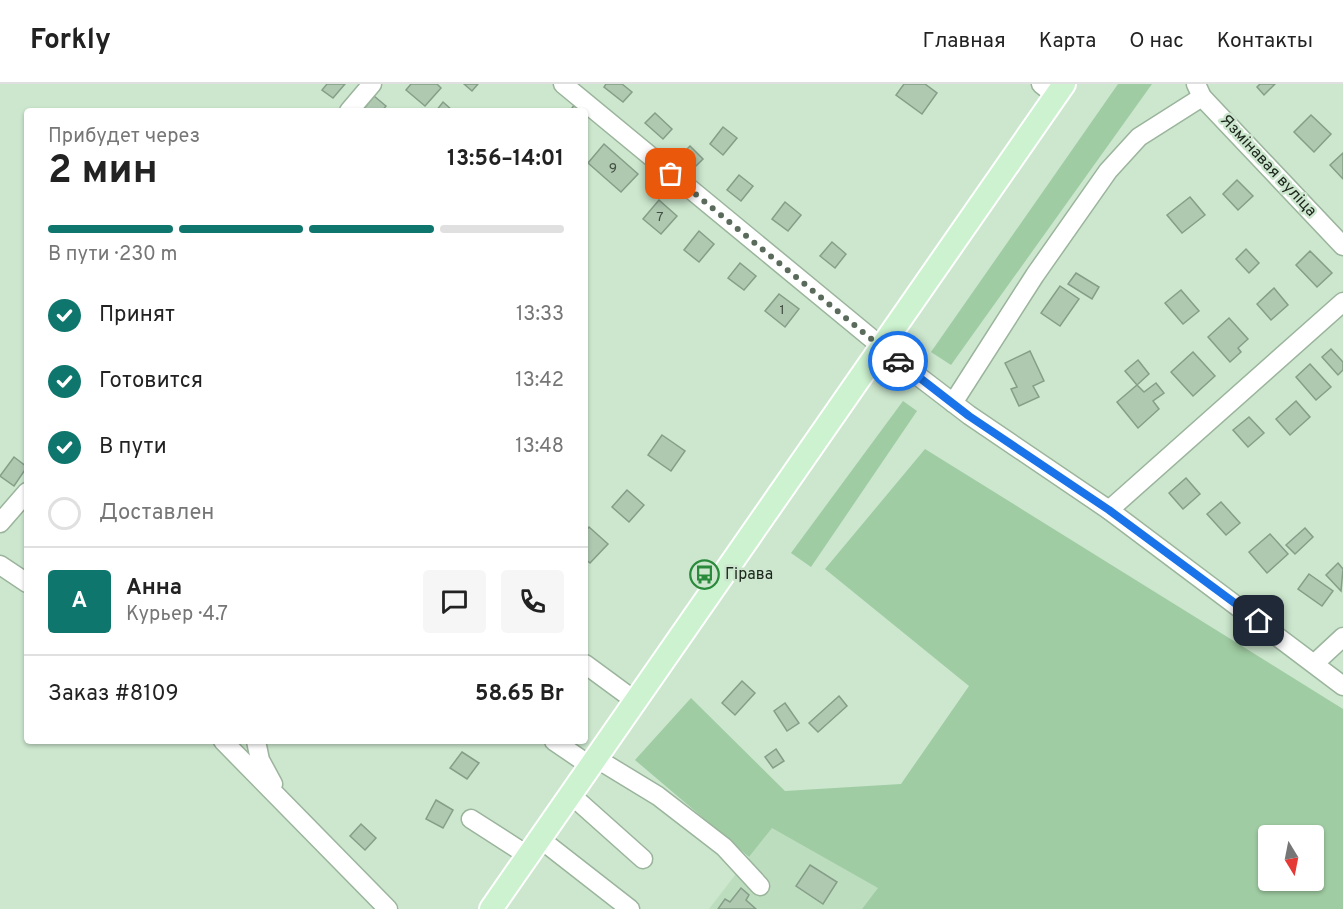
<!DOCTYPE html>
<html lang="ru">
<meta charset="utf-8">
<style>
:root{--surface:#fff;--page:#f6f6f6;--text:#222;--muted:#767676;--line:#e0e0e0;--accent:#0f766e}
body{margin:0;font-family:Overpass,sans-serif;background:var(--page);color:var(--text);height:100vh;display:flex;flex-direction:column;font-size:22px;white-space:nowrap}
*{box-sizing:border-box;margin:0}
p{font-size:20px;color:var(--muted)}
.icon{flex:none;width:33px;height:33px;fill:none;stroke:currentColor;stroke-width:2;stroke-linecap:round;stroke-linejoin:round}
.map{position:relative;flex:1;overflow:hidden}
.drawer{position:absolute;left:24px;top:24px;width:564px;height:636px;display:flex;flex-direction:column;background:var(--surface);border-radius:6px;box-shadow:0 2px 4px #0004}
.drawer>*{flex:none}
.needle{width:39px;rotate:170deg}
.buttons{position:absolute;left:1258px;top:741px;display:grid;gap:12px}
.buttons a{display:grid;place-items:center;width:66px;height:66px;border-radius:6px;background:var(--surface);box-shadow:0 2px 4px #0004;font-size:30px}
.pin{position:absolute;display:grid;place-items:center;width:51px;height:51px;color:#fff;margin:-26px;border-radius:12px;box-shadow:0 3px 9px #0006}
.courier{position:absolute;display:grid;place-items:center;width:60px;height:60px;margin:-30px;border:4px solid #1a73e8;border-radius:50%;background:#fff;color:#222;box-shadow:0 2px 8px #0007}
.head em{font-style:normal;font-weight:700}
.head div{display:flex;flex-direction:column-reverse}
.head{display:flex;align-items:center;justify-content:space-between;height:102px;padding:0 24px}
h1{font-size:39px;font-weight:700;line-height:45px}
.bar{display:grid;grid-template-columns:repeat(4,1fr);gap:9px 6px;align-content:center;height:72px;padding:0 24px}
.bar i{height:8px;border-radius:4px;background:var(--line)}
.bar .current{background:var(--accent)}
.bar p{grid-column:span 4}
.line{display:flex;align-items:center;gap:15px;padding:0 24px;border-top:2px solid var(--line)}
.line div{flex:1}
.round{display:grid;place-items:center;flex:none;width:63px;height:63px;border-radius:6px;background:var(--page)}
ol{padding:0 24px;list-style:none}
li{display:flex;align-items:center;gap:18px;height:66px}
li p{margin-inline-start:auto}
li .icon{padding:6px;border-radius:50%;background:var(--accent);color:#fff;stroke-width:4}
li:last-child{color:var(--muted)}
li i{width:33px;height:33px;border:3px solid var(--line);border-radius:50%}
header{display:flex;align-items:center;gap:36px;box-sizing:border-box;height:84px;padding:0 30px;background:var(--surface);border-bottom:2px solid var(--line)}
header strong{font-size:28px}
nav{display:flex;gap:33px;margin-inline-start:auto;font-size:21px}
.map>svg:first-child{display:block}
.built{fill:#bdddbf}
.green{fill:#9fcca2;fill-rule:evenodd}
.building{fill:#afc9b1;stroke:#859e87;stroke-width:1.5}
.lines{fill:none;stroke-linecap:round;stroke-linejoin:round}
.minor-casing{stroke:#9bb49c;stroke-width:21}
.major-casing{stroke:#fff;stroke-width:26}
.minor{stroke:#fff;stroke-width:18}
.major{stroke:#ccf2cf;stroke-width:22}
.done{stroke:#5a6a5b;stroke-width:6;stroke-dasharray:0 10.8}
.route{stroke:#1a73e8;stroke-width:8}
.labels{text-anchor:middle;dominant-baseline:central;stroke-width:5;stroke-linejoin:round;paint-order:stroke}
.number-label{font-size:14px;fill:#424f42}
.street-label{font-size:16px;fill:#1d261d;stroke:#cce7ce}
.poi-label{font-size:16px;fill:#1d261d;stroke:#cce7ce;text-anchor:start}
</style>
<header>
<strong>Forkly</strong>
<nav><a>Главная</a><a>Карта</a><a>О нас</a><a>Контакты</a></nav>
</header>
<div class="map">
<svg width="1343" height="825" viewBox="0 0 1343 825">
<rect width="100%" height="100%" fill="#cce7ce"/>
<!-- built -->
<path class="built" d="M772 743 879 804 862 825H709Z"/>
<!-- green -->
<g class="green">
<path d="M1118 0H1152L951 281 931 268Z"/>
<path d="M903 317 917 327 811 483 791 469Z"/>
<path d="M925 365 1343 625V825H862L878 804 772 744 749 773 635 676 691 614 785 707 901 700 969 602 825 485ZM1269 752H1314V796H1269Z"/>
</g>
<!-- building -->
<g class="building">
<path d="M327 0H345L333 14 322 6Z"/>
<path d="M411 0H437L441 4 425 22 406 6Z"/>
<path d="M464 0H478L472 7Z"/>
<path d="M606 0H622L632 8 623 18 604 3Z"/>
<path d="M904 0H925L937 9 922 30 896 11Z"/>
<path d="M1260 0H1275L1264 11 1257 3Z"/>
<path d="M374 12 386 22 382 27H362Z"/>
<path d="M443 18 453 27H436Z"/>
<path d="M574 21 582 27H570Z"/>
<path d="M655 29 672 45 663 55 645 39Z"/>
<path d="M1311 31 1331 50 1314 68 1294 48Z"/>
<path d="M723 43 737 54 723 71 710 60Z"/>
<path d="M604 60 638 90 621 108 588 79Z"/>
<path d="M690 62 703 75 696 82 683 69Z"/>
<path d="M1343 69V95L1330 81Z"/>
<path d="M739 91 753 102 741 117 727 106Z"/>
<path d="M1237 96 1253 112 1238 126 1223 110Z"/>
<path d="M1190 113 1205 131 1182 149 1167 131Z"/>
<path d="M659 116 677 132 661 150 643 135Z"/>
<path d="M785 118 801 131 788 147 772 135Z"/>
<path d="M699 147 714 160 699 178 684 166Z"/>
<path d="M832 158 846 170 835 184 820 172Z"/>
<path d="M1246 165 1259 179 1249 189 1236 175Z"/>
<path d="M1310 167 1332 189 1317 203 1296 181Z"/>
<path d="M740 179 756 192 744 206 728 194Z"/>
<path d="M1076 189 1099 203 1092 215 1068 200Z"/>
<path d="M1060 202 1079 215 1060 242 1041 229Z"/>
<path d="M1274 204 1288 221 1271 236 1257 220Z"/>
<path d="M1181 206 1199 227 1183 240 1165 219Z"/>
<path d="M779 210 799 225 785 243 765 227Z"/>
<path d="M1229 234 1248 255 1238 264 1241 268 1230 278 1208 253Z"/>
<path d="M1331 265 1343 278V286L1338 291 1322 273Z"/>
<path d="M1030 267 1044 297 1033 302 1039 313 1019 322 1011 305 1017 303 1005 279Z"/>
<path d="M1193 268 1215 292 1193 312 1171 288Z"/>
<path d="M1138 276 1149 290 1137 301 1125 287Z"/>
<path d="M1310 280 1331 303 1316 316 1296 293Z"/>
<path d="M1156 299 1164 309 1153 317 1159 325 1138 344 1117 318 1137 301 1144 308Z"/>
<path d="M1296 317 1310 333 1290 351 1276 335Z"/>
<path d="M1249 333 1264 349 1248 363 1233 346Z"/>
<path d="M662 351 685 367 671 387 648 371Z"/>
<path d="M14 373 27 383 14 402 0 392Z"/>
<path d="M1186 394 1200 410 1183 425 1169 409Z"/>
<path d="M627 406 644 421 629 438 612 423Z"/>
<path d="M1221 418 1240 439 1226 451 1207 430Z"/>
<path d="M589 443 608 460 590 479 585 475V448Z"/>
<path d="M1305 444 1313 453 1295 470 1286 461Z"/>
<path d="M1270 450 1288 470 1267 489 1249 468Z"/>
<path d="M1338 479 1343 485 1341 507 1326 491Z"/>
<path d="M1309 490 1333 507 1322 522 1298 505Z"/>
<path d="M742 597 755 609 735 631 722 619Z"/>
<path d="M839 612 847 622 818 648 809 639Z"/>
<path d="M785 619 799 639 787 647 774 627Z"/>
<path d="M776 665 784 677 773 684 765 673Z"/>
<path d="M462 668 479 679 467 695 450 684Z"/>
<path d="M436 716 453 726 443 744 426 735Z"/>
<path d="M361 740 376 754 365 766 350 752Z"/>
<path d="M810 781 837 798 823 820 796 802Z"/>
<path d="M741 804 749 811 746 816 756 825H718L725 815 730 818Z"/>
</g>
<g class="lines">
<defs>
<g id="minor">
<path d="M563 0 905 282 969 331 1109 426 1343 602"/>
<path d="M1041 0 1056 12"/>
<path d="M1196 0 1202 13 1343 162"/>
<path d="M349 27 372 0"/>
<path d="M953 319 1035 191 1108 87 1139 53 1202 13"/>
<path d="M1109 426 1343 218"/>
<path d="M0 439 27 408"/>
<path d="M0 481 27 499"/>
<path d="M1315 579 1343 553"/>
<path d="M585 580 634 616"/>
<path d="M223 657 388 825"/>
<path d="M256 657 260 676 273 700"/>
<path d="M554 657 589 681"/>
<path d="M594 673 658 712 724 763 760 802"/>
<path d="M569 709 643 775"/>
<path d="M471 735 527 771"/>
<path d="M539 754 630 825"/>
</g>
<path id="major" d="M491 825 1064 0"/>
</defs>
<!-- minor casing -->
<use href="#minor" class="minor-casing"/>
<!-- major casing -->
<use href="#major" class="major-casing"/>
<!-- minor -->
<use href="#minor" class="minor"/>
<!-- major -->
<use href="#major" class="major"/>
</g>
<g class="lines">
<!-- done -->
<path class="done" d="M671 90 898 277"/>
<!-- route -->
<path class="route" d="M898 277 969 332 1109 426 1259 537"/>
</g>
<!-- icons -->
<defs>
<symbol id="bus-ring" viewBox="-11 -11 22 22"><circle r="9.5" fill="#cce7ce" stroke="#2a8a3c" stroke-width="1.5"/><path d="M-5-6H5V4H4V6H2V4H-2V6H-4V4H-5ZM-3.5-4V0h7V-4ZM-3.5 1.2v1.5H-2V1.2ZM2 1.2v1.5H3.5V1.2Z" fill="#2a8a3c"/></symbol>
</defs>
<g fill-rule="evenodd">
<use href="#bus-ring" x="688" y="474" width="33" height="33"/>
</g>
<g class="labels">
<!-- number labels -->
<g class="number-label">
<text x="613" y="84">9</text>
<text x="660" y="133">7</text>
<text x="782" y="226">1</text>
</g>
<!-- street labels -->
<g class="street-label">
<text transform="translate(1268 82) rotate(47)">Язмінавая вуліца</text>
</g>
<!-- poi labels -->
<g class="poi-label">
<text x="725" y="491">Гірава</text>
</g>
</g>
</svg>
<div class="buttons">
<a><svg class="needle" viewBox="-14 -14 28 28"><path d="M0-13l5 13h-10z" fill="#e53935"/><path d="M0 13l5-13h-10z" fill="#767676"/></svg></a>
</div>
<div class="pin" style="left:671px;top:90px;background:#ea580c"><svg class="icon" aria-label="bag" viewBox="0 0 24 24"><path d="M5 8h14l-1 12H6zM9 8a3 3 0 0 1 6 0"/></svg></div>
<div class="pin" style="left:1259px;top:537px;background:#1f2937"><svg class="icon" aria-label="home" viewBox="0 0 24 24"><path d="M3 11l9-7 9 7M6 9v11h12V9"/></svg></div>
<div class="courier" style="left:898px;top:277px"><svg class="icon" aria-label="car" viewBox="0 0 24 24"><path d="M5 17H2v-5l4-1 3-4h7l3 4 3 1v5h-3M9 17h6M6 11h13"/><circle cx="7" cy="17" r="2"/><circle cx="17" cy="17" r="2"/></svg></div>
<section class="drawer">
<div class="head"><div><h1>2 мин</h1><p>Прибудет через</p></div><em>13:56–14:01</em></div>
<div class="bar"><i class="current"></i><i class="current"></i><i class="current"></i><i></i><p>В пути · 230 m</p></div>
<ol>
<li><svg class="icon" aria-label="check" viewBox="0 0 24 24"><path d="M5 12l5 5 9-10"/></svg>Принят<p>13:33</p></li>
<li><svg class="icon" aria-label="check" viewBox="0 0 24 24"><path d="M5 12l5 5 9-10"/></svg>Готовится<p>13:42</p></li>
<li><svg class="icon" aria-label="check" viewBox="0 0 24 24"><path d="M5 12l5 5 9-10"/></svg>В пути<p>13:48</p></li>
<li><i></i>Доставлен</li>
</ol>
<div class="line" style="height:108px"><b class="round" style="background:var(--accent);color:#fff">А</b><div><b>Анна</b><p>Курьер · 4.7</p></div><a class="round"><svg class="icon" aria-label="chat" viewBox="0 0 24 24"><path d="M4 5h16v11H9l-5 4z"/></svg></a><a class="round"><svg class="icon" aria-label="phone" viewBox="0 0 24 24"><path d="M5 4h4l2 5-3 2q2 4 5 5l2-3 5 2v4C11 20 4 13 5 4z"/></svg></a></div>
<div class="line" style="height:78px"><div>Заказ #8109</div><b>58.65 Br</b></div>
</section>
</div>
